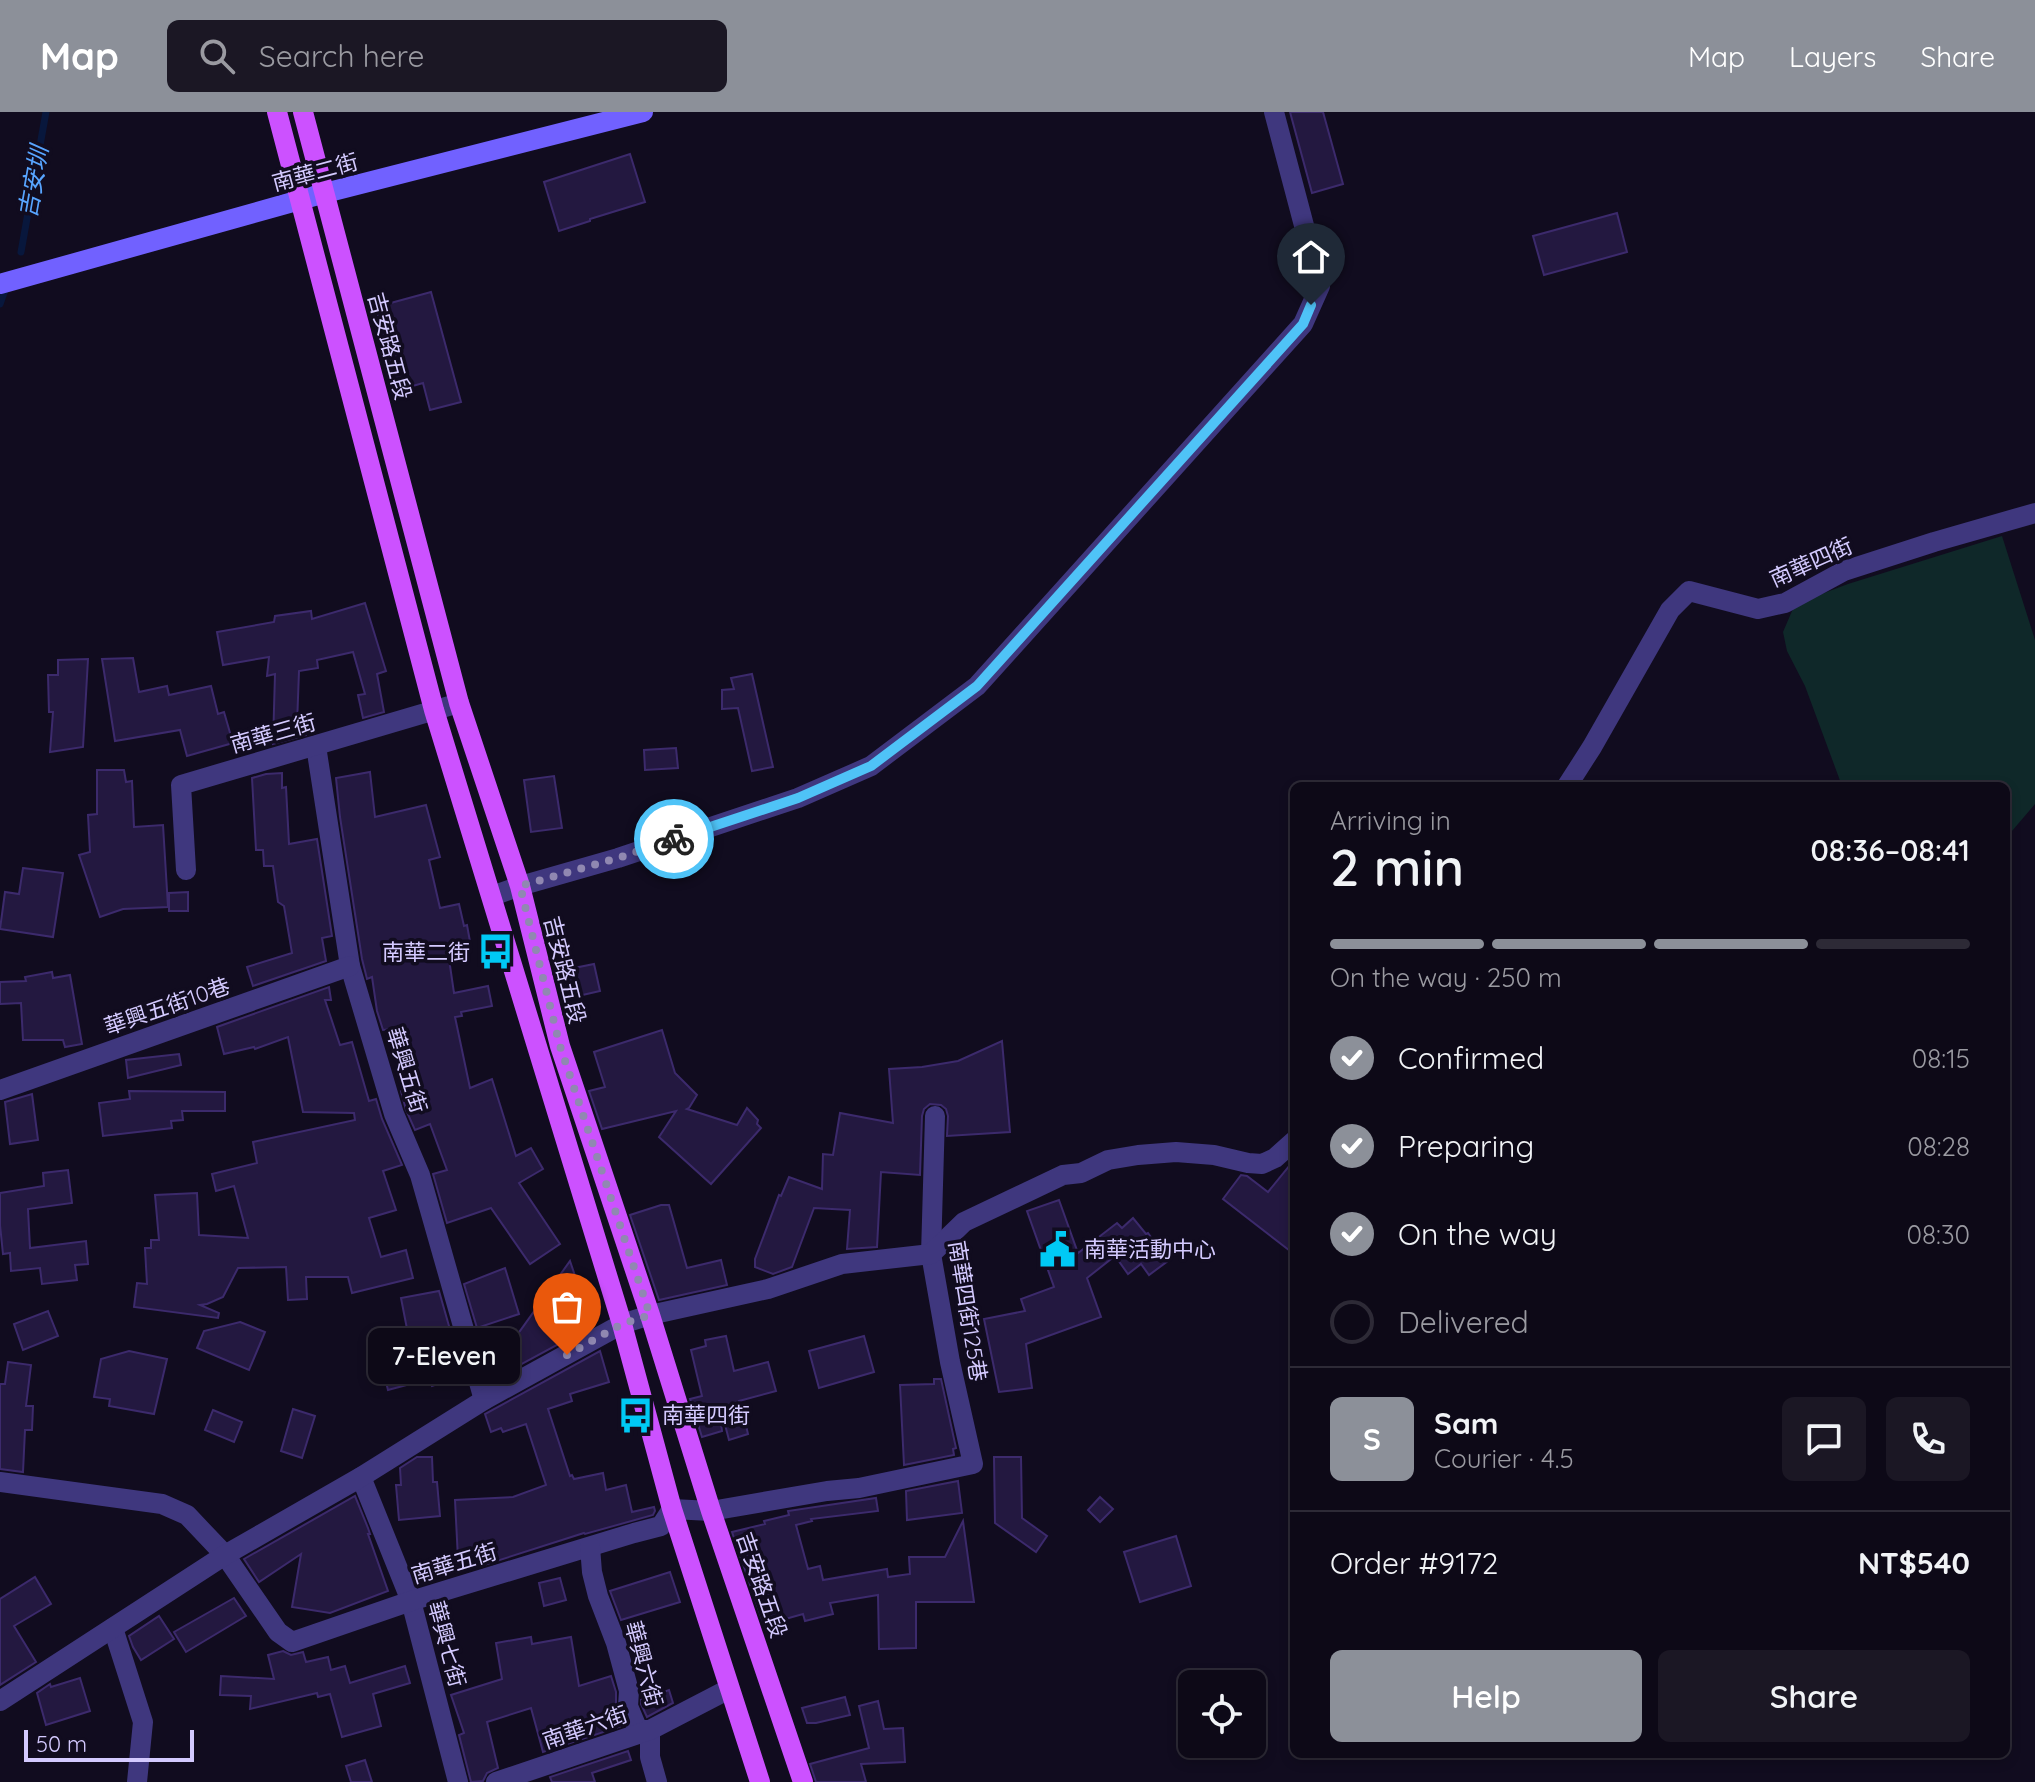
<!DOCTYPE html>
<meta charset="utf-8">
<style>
:root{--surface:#0d0917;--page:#1b1724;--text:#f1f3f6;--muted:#9a9aa1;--line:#2d2a36;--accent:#8c9099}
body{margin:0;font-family:Quicksand,"Noto Sans TC",sans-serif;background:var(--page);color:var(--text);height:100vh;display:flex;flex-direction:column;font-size:30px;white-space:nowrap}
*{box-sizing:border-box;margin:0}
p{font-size:26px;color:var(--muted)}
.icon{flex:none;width:44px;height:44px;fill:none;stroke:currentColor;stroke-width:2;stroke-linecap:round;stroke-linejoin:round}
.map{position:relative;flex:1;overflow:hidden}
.panel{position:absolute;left:1290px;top:670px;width:720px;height:976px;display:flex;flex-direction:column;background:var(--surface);border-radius:12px;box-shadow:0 4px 12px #0003,0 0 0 2px var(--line)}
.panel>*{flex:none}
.fabs{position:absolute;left:1178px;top:1558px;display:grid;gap:16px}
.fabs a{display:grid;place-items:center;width:88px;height:88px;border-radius:12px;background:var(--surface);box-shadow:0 4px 12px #0003,0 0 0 2px var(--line);font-size:40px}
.scale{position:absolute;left:24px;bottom:20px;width:170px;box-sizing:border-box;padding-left:8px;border:4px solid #d4caff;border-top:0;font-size:22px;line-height:28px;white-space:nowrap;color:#d4caff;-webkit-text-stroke:6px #110c1f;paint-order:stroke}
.pin{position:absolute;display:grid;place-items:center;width:68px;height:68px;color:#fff;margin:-82px -34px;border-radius:50% 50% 50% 0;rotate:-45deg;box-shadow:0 0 8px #0007}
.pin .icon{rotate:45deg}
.courier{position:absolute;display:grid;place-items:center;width:80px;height:80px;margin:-40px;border:6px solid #4fc3f7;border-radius:50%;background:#fff;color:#222;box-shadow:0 2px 10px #0007}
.bubble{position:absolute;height:56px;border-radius:12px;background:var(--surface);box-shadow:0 4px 12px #0003,0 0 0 2px var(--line);font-size:26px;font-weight:600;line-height:56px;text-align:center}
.head em{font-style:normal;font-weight:600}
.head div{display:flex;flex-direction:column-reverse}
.head{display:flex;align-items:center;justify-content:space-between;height:136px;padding:0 40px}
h1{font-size:52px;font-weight:600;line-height:60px}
.bar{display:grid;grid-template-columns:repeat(4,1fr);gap:12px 8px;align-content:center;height:96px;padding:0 40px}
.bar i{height:10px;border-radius:6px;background:var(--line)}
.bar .current{background:var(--accent)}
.bar p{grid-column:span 4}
.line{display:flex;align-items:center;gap:20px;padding:0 40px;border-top:2px solid var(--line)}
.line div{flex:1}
.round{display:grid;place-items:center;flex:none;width:84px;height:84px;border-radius:12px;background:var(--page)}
ol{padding:0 40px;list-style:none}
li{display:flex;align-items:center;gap:24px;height:88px}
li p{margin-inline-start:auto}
li .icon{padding:8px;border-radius:50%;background:var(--accent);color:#fff;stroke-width:4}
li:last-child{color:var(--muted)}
li i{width:44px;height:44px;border:4px solid var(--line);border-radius:50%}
.action{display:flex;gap:16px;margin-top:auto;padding:16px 40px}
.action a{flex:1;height:92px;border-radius:12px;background:var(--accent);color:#fff;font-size:32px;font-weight:600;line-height:92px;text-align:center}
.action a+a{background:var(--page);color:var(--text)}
header{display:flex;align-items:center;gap:48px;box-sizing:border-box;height:112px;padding:0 40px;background:var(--accent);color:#fff}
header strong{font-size:38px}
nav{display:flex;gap:44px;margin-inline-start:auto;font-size:28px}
.search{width:560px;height:72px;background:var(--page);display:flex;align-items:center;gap:20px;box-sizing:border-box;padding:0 28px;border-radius:12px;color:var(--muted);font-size:30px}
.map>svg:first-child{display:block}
.green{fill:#0f2829}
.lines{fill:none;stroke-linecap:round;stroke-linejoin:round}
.stream{stroke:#08173c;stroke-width:7}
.building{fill:#231840;stroke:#3c2a6c;stroke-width:2}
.street{stroke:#3f377e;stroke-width:20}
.secondary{stroke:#7161ff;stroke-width:20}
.primary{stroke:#cc51ff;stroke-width:20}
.done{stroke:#9088b1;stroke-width:8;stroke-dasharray:0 14.4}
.route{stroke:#4fc3f7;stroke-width:10}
.labels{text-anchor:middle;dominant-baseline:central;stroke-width:7;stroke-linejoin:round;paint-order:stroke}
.street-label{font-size:22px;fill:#d4caff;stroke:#110c1f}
.poi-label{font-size:22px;fill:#d4caff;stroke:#110c1f;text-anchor:start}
.water-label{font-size:24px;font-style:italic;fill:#58a5ff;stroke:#110c1f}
</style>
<header>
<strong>Map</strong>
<div class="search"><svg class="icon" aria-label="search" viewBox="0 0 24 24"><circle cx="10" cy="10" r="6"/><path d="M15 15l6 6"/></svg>Search here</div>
<nav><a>Map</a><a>Layers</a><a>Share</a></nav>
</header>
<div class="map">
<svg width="2035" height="1670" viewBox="0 0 2035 1670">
<rect width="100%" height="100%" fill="#110c1f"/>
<!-- green -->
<path class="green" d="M2002 424 2035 528V692L2006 726V674H1842L1805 574 1787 539 1783 520 1795 492 1848 472Z"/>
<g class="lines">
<!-- stream -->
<g class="stream">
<path d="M21 140 46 0"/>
<path d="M0 192 6 175"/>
</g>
</g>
<!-- building -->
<g class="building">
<path d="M1290 0H1323L1343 72 1312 81Z"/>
<path d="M630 42 645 90 590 107V109L559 119 544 70Z"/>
<path d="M1617 101 1627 140 1544 163 1533 124Z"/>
<path d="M431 180 461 290 430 298 423 271 399 278 376 195Z"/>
<path d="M365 491 386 559 377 562 384 600 363 606 358 583 365 582 353 540 317 548 318 556 299 559 297 613H306V623L273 632 275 562 267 564 269 545 223 553 217 520 274 510 275 504 311 499 312 507Z"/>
<path d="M133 546 139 580 167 574 169 583 211 574 218 602 224 600 233 631 187 644 180 618 115 629 102 547Z"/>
<path d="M88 547 83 635 50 640 53 600H49L48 563H58V548Z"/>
<path d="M752 562 773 655 752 659 738 596 722 597V578L734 577 731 566Z"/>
<path d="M676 636 678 656 645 658 644 638Z"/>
<path d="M97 658H124L126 670 132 669 134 715 163 713 168 795 123 797 100 805 79 743 90 740 88 703 97 702Z"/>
<path d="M370 660 375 705 426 693 440 745 429 748 440 796 459 792 464 814 467 813 471 835 448 840 454 881 488 874 492 894 461 900 462 904 455 905 470 976 492 967 516 1044 531 1036 543 1057 519 1071 560 1132 530 1152 491 1096 447 1111 433 1062 447 1058 430 1012 415 1018 406 998 401 979 403 978 401 964 391 917 383 918 377 899 372 865 367 867 362 847 340 705 336 666Z"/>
<path d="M282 661V676L286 675 289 732 317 727 332 824 322 826 326 849 253 874 247 855 292 841 284 794 278 790 273 754H264L263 738H256L252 666 266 662Z"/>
<path d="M554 664 562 716 531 720 524 668Z"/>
<path d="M23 756 63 761 53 825 0 817 5 780 19 782Z"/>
<path d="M188 780V799H169V781Z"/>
<path d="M594 852 600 879 565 887 559 859Z"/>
<path d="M52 860 53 866 70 863 82 932 65 935 63 928H23L21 891 0 892V870L26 869 25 865Z"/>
<path d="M329 875 331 888H325L340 933 352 930 369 989 376 987 382 1007 402 1053 383 1059 396 1098 369 1106 381 1145 406 1138 413 1166 352 1181 348 1165H306L307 1187 288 1188 286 1155 238 1156 223 1185 207 1192 200 1193 219 1201 218 1206 134 1195 137 1171 147 1172 145 1136H151V1128H159L155 1083 197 1081 199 1123 248 1126 234 1074 216 1079 212 1062 257 1051 253 1030 355 1008 354 1001 303 1000 288 925 255 937 254 935 224 942 217 915Z"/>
<path d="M662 918 675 961 697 983 689 996 687 997 737 1013 747 996 758 1008 757 1012 761 1016 711 1072 659 1025 676 999 602 1017 589 979 605 975 594 940Z"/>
<path d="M1002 929 1010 1020 947 1024 948 1004 946 997 941 993 930 992 924 997 922 1004 920 1063 881 1060 877 1135 847 1137 850 1098 814 1096 792 1155 773 1162 755 1155V1147L779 1083 781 1084 789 1065 822 1077 823 1042 833 1043 840 1001 893 1011 889 957 922 955 958 949Z"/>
<path d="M179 942 181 953 128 966 126 948Z"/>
<path d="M129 979 225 980V999H182L183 1008 171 1009 172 1016 103 1024 99 991 130 987Z"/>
<path d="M32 982 38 1028 10 1032 5 990Z"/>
<path d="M1294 1048V1142L1223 1087 1241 1063 1247 1064 1268 1080Z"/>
<path d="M68 1058 72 1091 28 1097 30 1136 86 1129 88 1152 75 1153 77 1168 42 1172 40 1156 11 1159 10 1141 3 1142 0 1113V1081L44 1074 43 1061Z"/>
<path d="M1059 1088 1078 1141 1117 1111 1122 1116 1133 1106 1146 1122 1148 1121 1168 1149 1149 1163 1141 1152 1128 1162 1115 1144 1087 1166 1101 1205 1026 1232 1032 1276 999 1280 984 1207 1025 1199 1021 1187 1054 1175 1027 1099Z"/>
<path d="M661 1093H669L687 1156 721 1148 727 1173 659 1188 630 1103Z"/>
<path d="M570 1149 592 1214 492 1268 490 1261Z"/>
<path d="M505 1156 519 1202 477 1216 464 1172Z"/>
<path d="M439 1179 463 1263 432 1274 429 1267 388 1278 376 1231 408 1222 401 1186Z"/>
<path d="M48 1199 58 1224 23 1238 14 1212Z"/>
<path d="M240 1210 265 1220 249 1258 197 1236 204 1219Z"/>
<path d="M726 1224 734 1259 768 1250 776 1279 739 1289 742 1298 720 1304 722 1319 702 1325 690 1287 702 1284 691 1238 706 1234 705 1228Z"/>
<path d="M864 1224 874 1260 819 1276 809 1239Z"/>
<path d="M129 1239 167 1247 154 1302 109 1294 110 1287 94 1285 101 1247Z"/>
<path d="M600 1239 609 1270 570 1282 572 1289 548 1297 570 1364 572 1363 574 1367 603 1361 606 1378 626 1373 632 1400 654 1395 655 1399 653 1403 585 1422 584 1421 484 1453 482 1446 458 1447 455 1388 513 1385 546 1373 526 1312 503 1320 501 1316 491 1320 485 1302Z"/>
<path d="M8 1250 31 1253 26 1294H33L32 1318H25L23 1360 0 1357V1272H5Z"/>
<path d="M934 1267H941L956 1336 953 1337 954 1343 904 1353 900 1273 934 1272Z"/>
<path d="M293 1297 315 1304 302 1346 281 1339Z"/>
<path d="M213 1298 242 1310 234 1330 205 1318Z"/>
<path d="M723 1305H744L748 1322 729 1328Z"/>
<path d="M417 1345H432L433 1370H437L440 1404 399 1408 396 1373H401L400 1356Z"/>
<path d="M994 1345H1021L1022 1406 1047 1424 1036 1440 995 1411Z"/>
<path d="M958 1369 962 1401 907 1408 906 1379Z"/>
<path d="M355 1384 368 1416 370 1422H368L388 1479 330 1501 292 1495 301 1442 259 1470 244 1447Z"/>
<path d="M1100 1385 1113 1397 1100 1410 1088 1398Z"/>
<path d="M876 1386 878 1399 811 1407 812 1409 796 1413 808 1457 820 1454 823 1468 887 1457 888 1465 910 1462 909 1445H945L963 1409 974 1490H916V1536L879 1537 878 1483 830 1491 833 1502 805 1509 803 1502 764 1513 732 1420 765 1412 764 1409 789 1403 788 1399Z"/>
<path d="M1176 1424 1191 1474 1140 1490 1124 1440Z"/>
<path d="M670 1460 680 1490 621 1508 610 1479Z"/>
<path d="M35 1465 51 1492 14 1514 36 1550 0 1573V1487Z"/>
<path d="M560 1466 566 1488 544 1494 539 1471Z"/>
<path d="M234 1486 246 1504 186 1540 174 1520Z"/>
<path d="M159 1504 174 1527 141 1548 133 1535 129 1524Z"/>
<path d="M531 1525 532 1532 571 1525 579 1574 611 1564 616 1580V1598L622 1614 543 1640 531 1596 487 1610 498 1656 487 1661 483 1669 471 1670 459 1623 464 1621 451 1583 502 1567 496 1531Z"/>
<path d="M283 1539 291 1543 303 1540 306 1550 328 1545 331 1558 345 1554 350 1571 405 1554 410 1571 373 1582 381 1614 342 1625 330 1582 318 1585 317 1581 250 1597 251 1584 220 1583 221 1564 274 1567 268 1543Z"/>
<path d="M80 1566 90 1599 46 1613 37 1581 50 1572 51 1575Z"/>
<path d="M669 1578 673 1591 647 1605 641 1592V1588Z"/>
<path d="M845 1585 850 1603 816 1611H807L802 1596Z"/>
<path d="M878 1589 884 1617 903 1616 905 1650 861 1652 866 1670H816L810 1652 869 1636 859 1594Z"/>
<path d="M628 1639 631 1648 592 1661 595 1670H552L550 1665Z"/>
<path d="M365 1648 372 1670H351L346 1654Z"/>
</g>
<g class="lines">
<!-- street -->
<g class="street">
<path d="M316 634 350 854 394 1002 420 1063 484 1288"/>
<path d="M1567 674 1592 635 1670 498 1689 479 1758 497 1785 491 1844 459 1934 430 2035 401"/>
<path d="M186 758 181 673 459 591"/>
<path d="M492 784 520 774 618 746 798 686 871 654 977 574 1303 212 1320 174 1274 0"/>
<path d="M0 978 350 854"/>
<path d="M361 1365 411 1489 458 1670"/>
<path d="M0 1370 162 1392 187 1403 225 1443 278 1520 292 1530 411 1489 634 1421 661 1414 672 1397 711 1399 827 1379 859 1376 973 1352 950 1250 931 1142 935 1004"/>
<path d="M590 1435 592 1460 598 1484 616 1531 629 1579 628 1594 638 1618H650V1645L657 1670"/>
<path d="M113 1516 143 1610 137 1670"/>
<path d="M0 1589 225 1443 361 1365 484 1288 622 1212 650 1203 768 1177 842 1152 931 1142 964 1110 1063 1063 1081 1061 1108 1048 1138 1043 1176 1040 1214 1043 1248 1051 1262 1052 1275 1046 1294 1029"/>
<path d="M496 1670 650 1618 729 1577"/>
</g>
<!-- secondary -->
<path class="secondary" d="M0 172 325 81 643 0"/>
<!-- primary -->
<g class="primary">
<path d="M277 0 434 598 622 1212 672 1397 760 1670"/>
<path d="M303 0 459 591 520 774 560 934 650 1203 711 1399 803 1670"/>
</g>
</g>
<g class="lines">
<!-- done -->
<path class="done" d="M567 1243 622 1212 650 1203 560 934 520 774 618 746 674 727"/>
<!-- route -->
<path class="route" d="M674 727 798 686 871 654 977 574 1303 212 1311 193"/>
</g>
<!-- icons -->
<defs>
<symbol id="bus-bare" viewBox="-9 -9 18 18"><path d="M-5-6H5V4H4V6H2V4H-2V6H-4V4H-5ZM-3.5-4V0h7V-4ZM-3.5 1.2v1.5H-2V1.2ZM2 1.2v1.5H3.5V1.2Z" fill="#00c9f5" stroke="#110c1f" stroke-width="2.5" paint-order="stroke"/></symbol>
<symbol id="civic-bare" viewBox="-9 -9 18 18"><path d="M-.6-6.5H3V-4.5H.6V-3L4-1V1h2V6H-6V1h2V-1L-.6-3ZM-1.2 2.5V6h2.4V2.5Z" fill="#00c9f5" stroke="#110c1f" stroke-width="2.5" paint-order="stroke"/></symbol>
</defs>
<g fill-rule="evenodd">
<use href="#bus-bare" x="470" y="814" width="51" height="51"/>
<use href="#civic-bare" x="1032" y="1112" width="51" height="51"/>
<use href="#bus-bare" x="610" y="1278" width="51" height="51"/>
</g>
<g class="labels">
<!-- street labels -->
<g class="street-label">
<text transform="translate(315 60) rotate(-15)">南華二街</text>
<text transform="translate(390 234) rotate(75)">吉安路五段</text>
<text transform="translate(1811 450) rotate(-24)">南華四街</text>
<text transform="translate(273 621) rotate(-16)">南華三街</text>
<text transform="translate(565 858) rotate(76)">吉安路五段</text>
<text transform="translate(167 894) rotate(-19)">華興五街10巷</text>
<text transform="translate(407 958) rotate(73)">華興五街</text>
<text transform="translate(968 1199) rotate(81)">南華四街125巷</text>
<text transform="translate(454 1451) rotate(-17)">南華五街</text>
<text transform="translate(762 1473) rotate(71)">吉安路五段</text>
<text transform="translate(447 1532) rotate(75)">華興七街</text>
<text transform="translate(644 1552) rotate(75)">華興六街</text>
<text transform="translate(585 1615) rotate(-19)">南華六街</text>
</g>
<!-- poi labels -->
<g class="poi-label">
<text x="470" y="840" text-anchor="end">南華二街</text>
<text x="1084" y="1137">南華活動中心</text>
<text x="662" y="1303">南華四街</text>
</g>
<!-- water labels -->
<g class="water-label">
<text transform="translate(33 70) rotate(-80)">吉安圳</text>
</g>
</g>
</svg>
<div class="fabs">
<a><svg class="icon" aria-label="locate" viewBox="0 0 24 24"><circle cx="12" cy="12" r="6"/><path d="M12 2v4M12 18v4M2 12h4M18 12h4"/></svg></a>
</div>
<div class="scale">50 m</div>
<div class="pin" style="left:567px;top:1243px;background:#ea580c"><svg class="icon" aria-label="bag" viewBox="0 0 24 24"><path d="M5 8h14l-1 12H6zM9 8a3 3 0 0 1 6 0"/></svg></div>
<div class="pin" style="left:1311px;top:193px;background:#1f2937"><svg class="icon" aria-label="home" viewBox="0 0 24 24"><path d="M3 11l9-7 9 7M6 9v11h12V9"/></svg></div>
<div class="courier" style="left:674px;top:727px"><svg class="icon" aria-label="bike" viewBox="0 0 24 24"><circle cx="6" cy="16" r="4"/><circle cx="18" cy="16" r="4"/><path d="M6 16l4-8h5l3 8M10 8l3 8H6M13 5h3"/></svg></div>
<div class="bubble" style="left:368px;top:1216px;width:152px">7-Eleven</div>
<section class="panel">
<div class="head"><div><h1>2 min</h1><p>Arriving in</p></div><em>08:36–08:41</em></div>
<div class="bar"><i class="current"></i><i class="current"></i><i class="current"></i><i></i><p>On the way · 250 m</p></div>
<ol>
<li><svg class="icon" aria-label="check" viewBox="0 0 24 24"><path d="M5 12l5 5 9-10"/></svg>Confirmed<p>08:15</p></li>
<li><svg class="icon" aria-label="check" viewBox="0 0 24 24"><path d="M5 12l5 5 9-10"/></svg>Preparing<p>08:28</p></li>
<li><svg class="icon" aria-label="check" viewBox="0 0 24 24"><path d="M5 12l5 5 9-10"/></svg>On the way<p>08:30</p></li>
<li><i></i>Delivered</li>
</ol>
<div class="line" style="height:144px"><b class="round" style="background:var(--accent);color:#fff">S</b><div><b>Sam</b><p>Courier · 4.5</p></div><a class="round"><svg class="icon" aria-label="chat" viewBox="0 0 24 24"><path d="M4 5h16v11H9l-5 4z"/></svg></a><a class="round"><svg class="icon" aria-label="phone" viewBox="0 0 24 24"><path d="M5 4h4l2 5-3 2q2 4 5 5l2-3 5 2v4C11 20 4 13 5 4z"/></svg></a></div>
<div class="line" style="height:104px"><div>Order #9172</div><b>NT$540</b></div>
<div class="action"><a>Help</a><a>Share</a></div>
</section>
</div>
